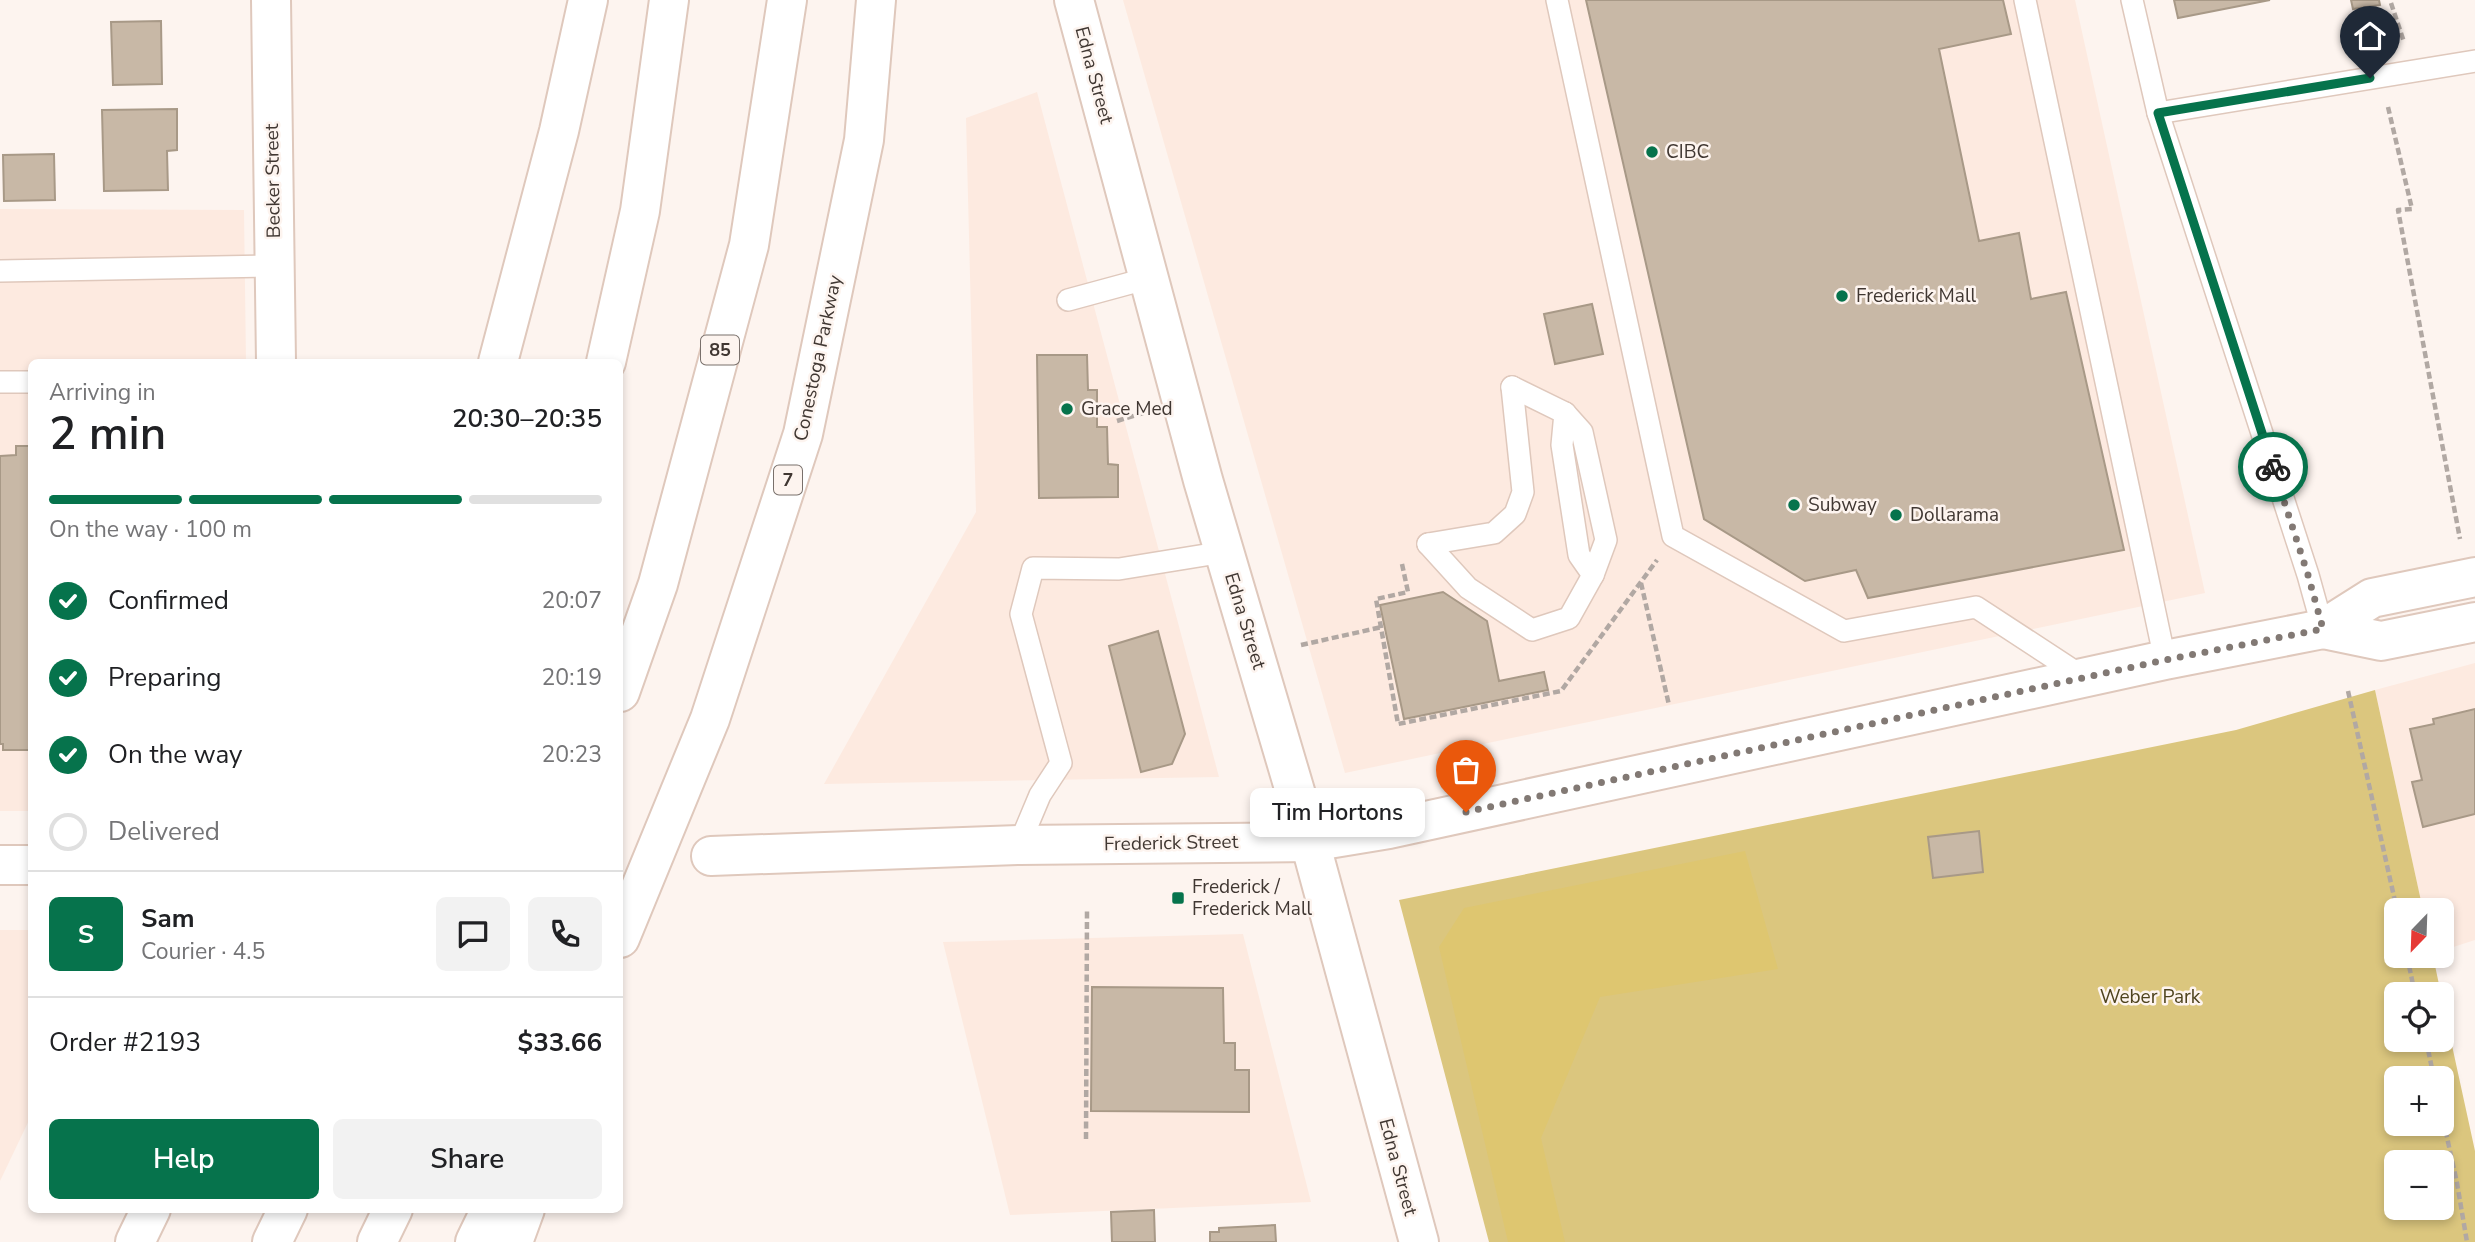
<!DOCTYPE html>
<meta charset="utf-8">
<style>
:root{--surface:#fff;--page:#f2f2f2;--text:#202124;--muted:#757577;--line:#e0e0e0;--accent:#06734c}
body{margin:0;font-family:"Nunito Sans",sans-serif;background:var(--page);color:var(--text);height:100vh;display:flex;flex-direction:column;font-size:26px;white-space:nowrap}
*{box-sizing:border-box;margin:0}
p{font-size:23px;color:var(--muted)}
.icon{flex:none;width:38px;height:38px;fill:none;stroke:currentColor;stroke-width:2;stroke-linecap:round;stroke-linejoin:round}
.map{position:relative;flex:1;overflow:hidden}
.panel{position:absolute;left:28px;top:359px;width:595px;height:854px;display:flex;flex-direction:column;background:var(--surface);border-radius:10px;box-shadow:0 4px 10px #0003}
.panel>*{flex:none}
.needle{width:46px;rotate:203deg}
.buttons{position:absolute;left:2384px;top:898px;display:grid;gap:14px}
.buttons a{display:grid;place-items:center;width:70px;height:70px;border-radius:10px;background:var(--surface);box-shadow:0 4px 10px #0003;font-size:35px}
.pin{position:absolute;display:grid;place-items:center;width:60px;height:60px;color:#fff;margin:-72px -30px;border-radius:50% 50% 50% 0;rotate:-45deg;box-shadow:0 0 7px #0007}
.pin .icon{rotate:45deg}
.courier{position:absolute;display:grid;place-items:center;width:70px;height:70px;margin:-35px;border:5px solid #06734c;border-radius:50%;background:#fff;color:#222;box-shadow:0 2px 9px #0007}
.bubble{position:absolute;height:49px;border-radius:10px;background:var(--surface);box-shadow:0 4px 10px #0003;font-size:23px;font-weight:600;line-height:49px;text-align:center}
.headline em{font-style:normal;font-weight:600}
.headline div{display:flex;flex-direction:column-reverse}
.headline{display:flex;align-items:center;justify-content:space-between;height:119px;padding:0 21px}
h1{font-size:46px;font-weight:600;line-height:52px}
.bar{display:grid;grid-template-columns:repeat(4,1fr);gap:10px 7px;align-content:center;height:84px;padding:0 21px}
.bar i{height:9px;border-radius:5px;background:var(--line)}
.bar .active{background:var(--accent)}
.bar p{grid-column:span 4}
.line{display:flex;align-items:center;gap:18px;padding:0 21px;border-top:2px solid var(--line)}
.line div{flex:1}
.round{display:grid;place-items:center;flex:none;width:74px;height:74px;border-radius:10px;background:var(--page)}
ol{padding:0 21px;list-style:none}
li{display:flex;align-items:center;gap:21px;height:77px}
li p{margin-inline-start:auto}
li .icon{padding:7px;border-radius:50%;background:var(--accent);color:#fff;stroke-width:4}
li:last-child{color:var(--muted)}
li i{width:38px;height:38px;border:4px solid var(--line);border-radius:50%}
.cta{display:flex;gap:14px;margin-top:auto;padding:14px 21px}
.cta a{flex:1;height:80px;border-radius:10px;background:var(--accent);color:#fff;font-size:28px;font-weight:600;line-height:80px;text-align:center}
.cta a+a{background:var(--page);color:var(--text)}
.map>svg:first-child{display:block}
.built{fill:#fdeae0}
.green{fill:#dbc67e;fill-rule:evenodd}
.forest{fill:#dec670}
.building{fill:#c8b8a6;stroke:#a89987;stroke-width:2}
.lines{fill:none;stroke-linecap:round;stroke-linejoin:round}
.lane-casing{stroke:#dfc8bc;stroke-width:24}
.street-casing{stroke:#dfc8bc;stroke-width:42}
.secondary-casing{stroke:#dfc8bc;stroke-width:42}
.highway-casing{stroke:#dfc8bc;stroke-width:42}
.path{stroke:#b1a8a3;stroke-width:4.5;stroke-dasharray:7 3.5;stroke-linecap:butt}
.lane{stroke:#fff;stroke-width:21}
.street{stroke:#fff;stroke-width:38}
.secondary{stroke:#fff;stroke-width:38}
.highway{stroke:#fff;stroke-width:38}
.done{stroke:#827974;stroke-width:7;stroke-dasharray:0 12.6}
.route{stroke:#06734c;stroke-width:9}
.poi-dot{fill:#06734c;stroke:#fdf4ef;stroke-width:2.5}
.labels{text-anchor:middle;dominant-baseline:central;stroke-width:5;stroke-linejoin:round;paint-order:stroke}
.shield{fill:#fdf4ef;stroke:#79706b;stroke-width:2}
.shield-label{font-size:18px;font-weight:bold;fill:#403732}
.street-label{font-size:19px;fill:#403732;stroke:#fdf4ef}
.poi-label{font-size:19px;fill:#403732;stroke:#fdf4ef;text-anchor:start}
.park-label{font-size:19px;fill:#4e431e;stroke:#fdf4ef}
</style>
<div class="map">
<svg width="2475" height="1242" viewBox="0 0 2475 1242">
<rect width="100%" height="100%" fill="#fdf4ef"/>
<!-- built -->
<g class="built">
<path d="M1123 0H2075L2205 593 1345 773Z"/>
<path d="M1037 92 1219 777 824 784 976 512 966 118Z"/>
<path d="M0 209 244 210 246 362H32L31 811H0Z"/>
<path d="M2475 663V940L2441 951V910H2423L2375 690Z"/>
<path d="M0 930H31L32 1114 0 1181Z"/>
<path d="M1243 934 1311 1202 1010 1215 943 942Z"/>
</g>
<!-- green -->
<path class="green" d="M2375 690 2423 910H2396V956H2433L2441 994H2396V1040H2441V995L2475 1151V1242H1489L1399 900 2236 730ZM2396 1078H2441V1124H2396ZM2396 1162H2441V1208H2396Z"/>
<!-- forest -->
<path class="forest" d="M1745 851 1778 969 1600 997 1541 1138 1565 1242H1508L1439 947 1464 908Z"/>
<!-- building -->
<g class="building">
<path d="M1586 0H2003L2011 34 1939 49 1979 241 2019 233 2031 299 2066 292 2124 550 1868 598 1856 570 1805 581 1704 519Z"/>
<path d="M2174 0H2270L2178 18Z"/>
<path d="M2351 0H2379L2380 5 2353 9Z"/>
<path d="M161 21 162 84 113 85 111 22Z"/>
<path d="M177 109V150L167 151 168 190 104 191 102 110Z"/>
<path d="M54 154 55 200 4 201 3 155Z"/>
<path d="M1592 304 1603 354 1555 364 1544 314Z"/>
<path d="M1037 355H1087L1088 390H1097V427H1107L1108 464 1118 465V497L1039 498Z"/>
<path d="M16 446H32V750H3V744H0V456L16 455Z"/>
<path d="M1443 592 1487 621 1499 681 1544 672 1548 690 1404 719 1380 605Z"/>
<path d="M1158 631 1185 734 1172 764 1141 772 1109 646Z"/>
<path d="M2475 709V814L2423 827 2412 782 2422 780 2410 729 2434 724 2433 719Z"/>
<path d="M1979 831 1983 872 1933 878 1928 837Z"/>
<path d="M1092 987 1223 988 1224 1043H1235V1070H1249V1112L1091 1111Z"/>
<path d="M1154 1210 1155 1242H1112L1111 1212Z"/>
<path d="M1275 1225 1276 1242H1210V1232H1219V1228Z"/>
</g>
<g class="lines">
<defs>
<g id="lane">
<path d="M1557 0 1673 536 1844 631 1976 607 2083 677"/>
<path d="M2025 0 2165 660"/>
<path d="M2132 0 2158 113 2308 575 2323 629"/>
<path d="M2158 113 2475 61"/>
<path d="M0 271 274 266"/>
<path d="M1068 300 1149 278"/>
<path d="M0 382H32"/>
<path d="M1565 413 1582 432 1606 540 1593 575"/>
<path d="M1428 544 1468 588 1532 630 1569 618 1593 575 1579 555 1562 445 1565 413 1512 387"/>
<path d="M1428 544 1494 533 1515 514 1523 492 1512 387"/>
<path d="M1019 845 1040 795 1061 763 1021 614 1033 568 1119 569 1224 552"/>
</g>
<g id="street">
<path d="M271 0 276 362"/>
<path d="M1074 0 1203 480 1310 842"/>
</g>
<g id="secondary">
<path d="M2323 629 2381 641 2475 622"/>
<path d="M1310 842 1419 1242"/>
<path d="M711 856 1019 845 1310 842 1389 829 2165 660 2323 629 2372 598 2475 577"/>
<path d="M0 865H32"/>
</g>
<g id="highway">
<path d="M498 362 559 131 588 0"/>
<path d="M606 362 640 211 669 0"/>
<path d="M620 692 658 584 749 245 787 0"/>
<path d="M620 938 710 719 803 434 864 140 876 0"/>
<path d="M135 1242 151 1209"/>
<path d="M272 1242 288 1209"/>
<path d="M377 1242 393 1209"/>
<path d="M475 1242 491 1209"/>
<path d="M513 1242 525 1209"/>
</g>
</defs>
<!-- lane casing -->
<use href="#lane" class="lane-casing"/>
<!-- street casing -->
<use href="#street" class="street-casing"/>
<!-- secondary casing -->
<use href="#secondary" class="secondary-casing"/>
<!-- highway casing -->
<use href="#highway" class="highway-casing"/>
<!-- path -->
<g class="path">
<path d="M2391 3 2404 42"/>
<path d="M2388 107 2412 209 2398 210 2460 539"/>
<path d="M1117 421 1143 413"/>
<path d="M1402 564 1408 592 1376 599 1398 724 1561 691 1657 560"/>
<path d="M1641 583 1669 705"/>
<path d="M1301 645 1382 627"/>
<path d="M2348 691 2397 910"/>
<path d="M2407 956 2415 994"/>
<path d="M2426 1040 2434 1078"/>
<path d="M2441 1110 2457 1183 2467 1242"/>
<path d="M1086 1139 1087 911"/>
</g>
<!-- lane -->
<use href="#lane" class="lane"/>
<!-- street -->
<use href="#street" class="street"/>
<!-- secondary -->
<use href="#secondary" class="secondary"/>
<!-- highway -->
<use href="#highway" class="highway"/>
</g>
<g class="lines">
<!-- done -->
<path class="done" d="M1466 812 2165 660 2323 629 2308 575 2273 467"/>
<!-- route -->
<path class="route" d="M2273 467 2158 113 2370 78"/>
</g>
<!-- markers -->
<g class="poi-dot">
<circle cx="1652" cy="152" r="7"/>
<circle cx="1842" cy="296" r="7"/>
<circle cx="1067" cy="409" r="7"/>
<circle cx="1794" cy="505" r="7"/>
<circle cx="1896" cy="515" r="7"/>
<rect x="1171" y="891" width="14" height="14" rx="3.5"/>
</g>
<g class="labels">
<!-- shield labels -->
<g class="shield">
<rect x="701" y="335.5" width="38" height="29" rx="5"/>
<rect x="774" y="465.5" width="28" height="29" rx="5"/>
</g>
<g class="shield-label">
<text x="720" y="350">85</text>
<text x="788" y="480">7</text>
</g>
<!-- street labels -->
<g class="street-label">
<text transform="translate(1094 75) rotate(75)">Edna Street</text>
<text transform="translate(273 181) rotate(-91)">Becker Street</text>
<text transform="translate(818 358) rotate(-78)">Conestoga Parkway</text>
<text transform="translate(1245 621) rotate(73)">Edna Street</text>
<text transform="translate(1171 843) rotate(-1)">Frederick Street</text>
<text transform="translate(1398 1167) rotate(75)">Edna Street</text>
</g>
<!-- poi labels -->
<g class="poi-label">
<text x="1666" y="152">CIBC</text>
<text x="1856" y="296">Frederick Mall</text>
<text x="1081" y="409">Grace Med</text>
<text x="1808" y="505">Subway</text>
<text x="1910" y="515">Dollarama</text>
<text x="1192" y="887">Frederick /<tspan x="1192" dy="22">Frederick Mall</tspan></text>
</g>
<!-- park labels -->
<g class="park-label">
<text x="2150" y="997">Weber Park</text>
</g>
</g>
</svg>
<div class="buttons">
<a><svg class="needle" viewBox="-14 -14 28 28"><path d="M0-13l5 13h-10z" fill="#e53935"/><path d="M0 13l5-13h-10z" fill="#757577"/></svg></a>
<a><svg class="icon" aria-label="locate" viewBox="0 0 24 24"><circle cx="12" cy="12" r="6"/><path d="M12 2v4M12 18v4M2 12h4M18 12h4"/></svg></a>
<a>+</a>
<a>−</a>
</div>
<div class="pin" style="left:1466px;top:812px;background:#ea580c"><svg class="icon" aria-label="bag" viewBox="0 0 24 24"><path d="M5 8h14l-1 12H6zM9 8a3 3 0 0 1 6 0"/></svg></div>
<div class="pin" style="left:2370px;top:78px;background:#1f2937"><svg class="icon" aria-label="home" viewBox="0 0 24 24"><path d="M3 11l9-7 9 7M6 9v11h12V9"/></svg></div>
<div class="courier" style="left:2273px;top:467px"><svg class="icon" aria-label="bike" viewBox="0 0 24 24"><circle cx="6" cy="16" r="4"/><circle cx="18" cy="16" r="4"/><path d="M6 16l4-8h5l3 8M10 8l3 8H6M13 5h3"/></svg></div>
<div class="bubble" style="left:1250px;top:788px;width:175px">Tim Hortons</div>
<section class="panel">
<div class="headline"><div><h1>2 min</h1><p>Arriving in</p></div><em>20:30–20:35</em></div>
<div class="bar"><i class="active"></i><i class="active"></i><i class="active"></i><i></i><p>On the way · 100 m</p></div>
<ol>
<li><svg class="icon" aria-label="check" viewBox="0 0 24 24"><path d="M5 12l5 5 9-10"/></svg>Confirmed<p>20:07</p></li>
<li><svg class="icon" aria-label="check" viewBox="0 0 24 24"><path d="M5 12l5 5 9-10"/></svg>Preparing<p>20:19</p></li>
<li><svg class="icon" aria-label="check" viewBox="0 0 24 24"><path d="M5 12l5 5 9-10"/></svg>On the way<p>20:23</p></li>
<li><i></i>Delivered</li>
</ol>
<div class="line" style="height:126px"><b class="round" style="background:var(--accent);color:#fff">S</b><div><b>Sam</b><p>Courier · 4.5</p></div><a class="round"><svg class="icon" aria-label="chat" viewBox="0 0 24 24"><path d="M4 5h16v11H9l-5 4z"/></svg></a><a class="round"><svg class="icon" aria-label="phone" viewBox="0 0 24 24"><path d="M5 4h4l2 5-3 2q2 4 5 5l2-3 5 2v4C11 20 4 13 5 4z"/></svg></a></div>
<div class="line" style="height:91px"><div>Order #2193</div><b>$33.66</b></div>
<div class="cta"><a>Help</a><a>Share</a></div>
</section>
</div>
